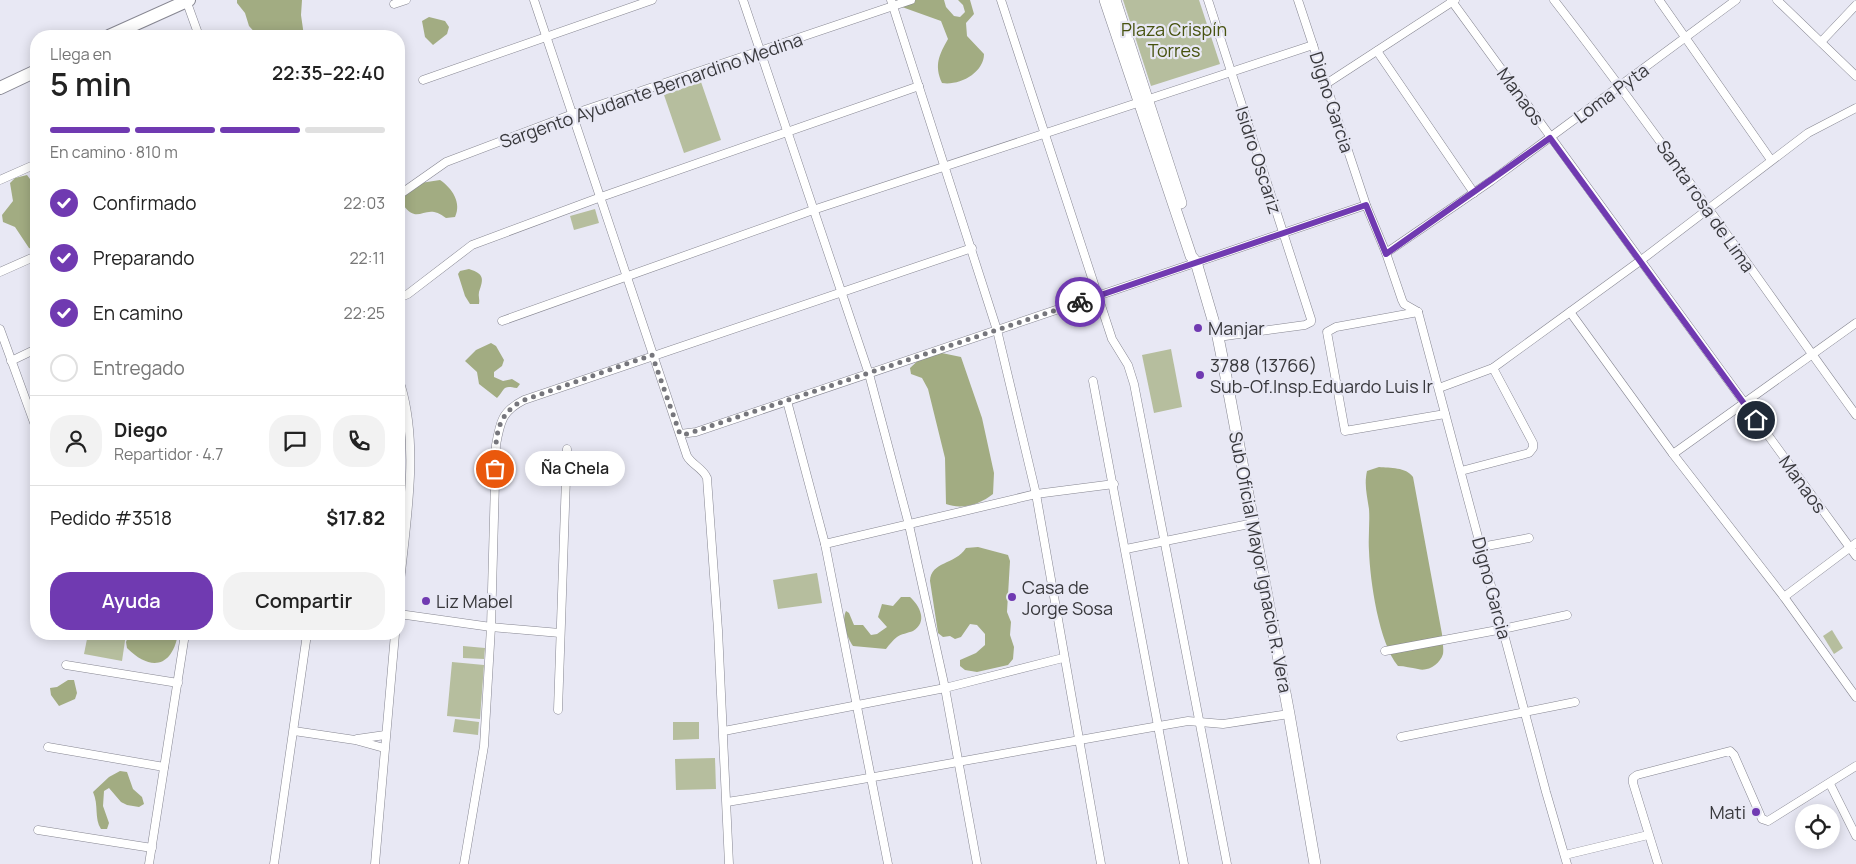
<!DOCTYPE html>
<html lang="es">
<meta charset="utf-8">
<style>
:root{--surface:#fff;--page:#f2f2f2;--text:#222;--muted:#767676;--line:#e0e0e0;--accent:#703ab1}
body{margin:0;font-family:Manrope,sans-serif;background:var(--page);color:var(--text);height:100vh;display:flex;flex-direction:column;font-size:19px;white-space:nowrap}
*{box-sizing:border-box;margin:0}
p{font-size:16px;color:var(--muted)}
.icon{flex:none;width:28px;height:28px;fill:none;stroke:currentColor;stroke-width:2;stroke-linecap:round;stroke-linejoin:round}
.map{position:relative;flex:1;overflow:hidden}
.drawer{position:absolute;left:30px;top:30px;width:375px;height:610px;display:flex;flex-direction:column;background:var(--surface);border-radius:20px;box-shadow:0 2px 12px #0003}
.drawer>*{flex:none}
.controls{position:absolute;left:1795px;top:804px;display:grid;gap:10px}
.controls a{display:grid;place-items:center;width:45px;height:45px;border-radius:50%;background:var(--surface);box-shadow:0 2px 12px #0003;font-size:25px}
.pin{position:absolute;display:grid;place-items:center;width:42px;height:42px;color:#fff;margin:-21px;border:2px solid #fff;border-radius:50%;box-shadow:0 1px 5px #0007}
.courier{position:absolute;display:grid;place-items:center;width:50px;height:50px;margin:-25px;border:4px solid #703ab1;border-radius:50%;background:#fff;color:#222;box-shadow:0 1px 6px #0007}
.bubble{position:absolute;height:35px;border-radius:18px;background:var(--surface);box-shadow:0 2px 12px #0003;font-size:16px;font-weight:600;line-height:35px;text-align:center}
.summary em{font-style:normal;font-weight:600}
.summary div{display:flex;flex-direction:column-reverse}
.summary{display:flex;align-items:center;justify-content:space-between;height:85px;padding:0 20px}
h1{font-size:32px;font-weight:600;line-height:38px}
.bar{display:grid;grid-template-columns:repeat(4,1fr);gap:8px 5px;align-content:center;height:60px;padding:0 20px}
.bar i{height:6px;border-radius:4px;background:var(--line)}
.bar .active{background:var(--accent)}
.bar p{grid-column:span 4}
.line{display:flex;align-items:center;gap:12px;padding:0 20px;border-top:1px solid var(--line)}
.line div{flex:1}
.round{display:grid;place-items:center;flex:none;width:52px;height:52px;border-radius:20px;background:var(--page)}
ol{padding:0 20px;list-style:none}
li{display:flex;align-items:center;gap:15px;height:55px}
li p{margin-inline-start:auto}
li .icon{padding:5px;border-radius:50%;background:var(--accent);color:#fff;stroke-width:4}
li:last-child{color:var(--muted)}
li i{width:28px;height:28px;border:2px solid var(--line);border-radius:50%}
.cta{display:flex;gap:10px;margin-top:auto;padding:10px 20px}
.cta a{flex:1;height:58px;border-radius:20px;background:var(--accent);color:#fff;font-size:20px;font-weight:600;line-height:58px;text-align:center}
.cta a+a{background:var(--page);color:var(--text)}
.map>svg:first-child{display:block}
.green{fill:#b6be9e}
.forest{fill:#a2ac82}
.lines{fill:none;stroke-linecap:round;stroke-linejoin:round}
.street-casing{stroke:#868691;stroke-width:9}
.secondary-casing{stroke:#868691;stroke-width:12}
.primary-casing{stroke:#868691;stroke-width:14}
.street{stroke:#fff;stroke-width:8}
.secondary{stroke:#fff;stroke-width:11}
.primary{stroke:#fff;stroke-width:12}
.done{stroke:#76767c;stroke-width:5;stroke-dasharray:0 9}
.route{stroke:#703ab1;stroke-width:6}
.poi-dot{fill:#703ab1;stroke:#e8e8f4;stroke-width:2}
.labels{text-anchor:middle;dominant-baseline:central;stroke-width:4.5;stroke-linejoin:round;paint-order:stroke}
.park-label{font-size:18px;fill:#47520f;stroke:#e8e8f4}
.street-label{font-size:18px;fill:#38383c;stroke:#e8e8f4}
.poi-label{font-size:18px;fill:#38383c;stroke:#e8e8f4;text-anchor:start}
</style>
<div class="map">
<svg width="1856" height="864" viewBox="0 0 1856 864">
<rect width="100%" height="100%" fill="#e8e8f4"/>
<!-- green -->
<g class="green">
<path d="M1123 0H1199L1220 64 1151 86Z"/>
<path d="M701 82 721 140 684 153 664 95Z"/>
<path d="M595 209 599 223 574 230 570 216Z"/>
<path d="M1171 349 1182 407 1154 413 1142 355Z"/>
<path d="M817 573 822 603 778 609 773 580Z"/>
<path d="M1832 630 1843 648 1834 654 1823 636Z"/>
<path d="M88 634H126L122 661 84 654Z"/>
<path d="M463 646 485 648 484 659 463 658Z"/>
<path d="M452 662 484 665 480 719 447 716Z"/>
<path d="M455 719 479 722 478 735 453 732Z"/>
<path d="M673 722H699V739L673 740Z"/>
<path d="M715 758 716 789 676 790 675 759Z"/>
</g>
<!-- forest -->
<g class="forest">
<path d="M237 0H302L301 15 304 36H258L249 26 245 13 237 3Z"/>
<path d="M896 0H944L946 7 954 16 960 17 965 12 963 5 958 0H970L974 14 966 23 967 36 984 54C984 73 959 86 942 83 934 65 939 55 948 39L941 21 902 7Z"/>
<path d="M429 17 445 21 449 27 447 34 433 45 425 37 422 21Z"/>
<path d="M27 175 36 187V250L29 248 15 227 3 222 2 215 13 201 10 183 15 178Z"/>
<path d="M440 180C452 188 462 203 455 217L446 218C425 201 419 226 404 206V192L414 184Z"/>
<path d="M469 269C484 274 484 278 479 292 478 296 480 300 479 304H470L465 296 458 274 460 271Z"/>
<path d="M491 343 496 346 504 360 502 366 494 372V377L503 381 512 379 520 384 517 388C502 385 506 388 497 398L479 384 477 372 465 361 476 350Z"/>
<path d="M937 352 961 357 982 418 994 473 993 494C981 504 962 510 946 504L945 458 928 389 922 378 911 374 910 368 924 355Z"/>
<path d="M1379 467C1390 468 1406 467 1413 477L1442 634C1442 639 1444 648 1443 654 1440 664 1428 672 1418 669 1411 668 1405 666 1398 666 1379 643 1370 581 1369 551 1368 537 1370 523 1369 509 1367 495 1364 485 1367 471Z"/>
<path d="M978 547 1008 555 1010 561 1007 612 1011 622 1010 635 1014 647 1013 659 1008 665 977 672 965 670 960 666V660L976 653 985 645V634L977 625 970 624 961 637 955 639 950 636 943 637 938 633 930 581C931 561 955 565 966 548Z"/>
<path d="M901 597H910C920 606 928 622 913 631 908 633 901 634 897 637 893 640 889 645 886 649L853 646C847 637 841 622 846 611L849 613 854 625H863L871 635 877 634 887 627 878 617 882 604 893 606Z"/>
<path d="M129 634H178C172 667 151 672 127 648L126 642Z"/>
<path d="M68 680H74L77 693 75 699 59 706 51 695 50 688 57 687Z"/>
<path d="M120 771 127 772 133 789 142 797 144 804 139 807 127 805 121 802 109 788 104 791 103 806 109 823 107 829H101C94 819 99 805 93 792L109 777Z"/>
</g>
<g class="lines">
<defs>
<g id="street">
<path d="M186 0 199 36"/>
<path d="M534 0 687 456C692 465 703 468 707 478L718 630 729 864"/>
<path d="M743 0 869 374 909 525 945 688 977 864"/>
<path d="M891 0 997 330 1036 494 1101 864"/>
<path d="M1001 0 1112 339 1128 365 1134 384 1227 864"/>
<path d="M1208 0 1311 319V322L1305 325 1218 337"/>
<path d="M1298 0 1366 205 1386 253 1402 300 1404 304 1418 312"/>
<path d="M1451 0 1856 556"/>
<path d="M1554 0C1659 135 1755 276 1856 415"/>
<path d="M1659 0 1771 160"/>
<path d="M1777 0 1856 76"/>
<path d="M394 4 406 0"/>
<path d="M1821 42 1856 5"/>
<path d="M1377 51 1474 193"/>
<path d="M423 80 652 0"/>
<path d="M1326 84 1455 0"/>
<path d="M0 180 36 164"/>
<path d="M399 195 446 162 573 114 911 0"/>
<path d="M1386 253 1491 181 1736 0"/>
<path d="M0 272 36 256"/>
<path d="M399 298 408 294 472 245 601 197 919 86"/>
<path d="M1418 312 1546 792 1567 864"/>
<path d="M1418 312 1336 327 1327 332 1345 431 1445 414"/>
<path d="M1570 312 1673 454 1784 597 1856 697"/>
<path d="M502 321 813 210 1313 45"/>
<path d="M0 329 36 428"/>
<path d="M11 361 36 349"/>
<path d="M1093 381 1184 864"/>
<path d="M1439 388 1493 368 1640 261 1808 133 1856 108"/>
<path d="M787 401 825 544 888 864"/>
<path d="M680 434 696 432 1366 205"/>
<path d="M1673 454 1856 323"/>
<path d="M1461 471 1529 453 1533 448V443L1493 368"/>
<path d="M825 544 1036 494 1114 484"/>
<path d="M1481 547 1529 538"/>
<path d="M1126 549 1254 523"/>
<path d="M399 592C405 526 420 450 401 386"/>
<path d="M1784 597 1856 543"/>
<path d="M399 614 491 627 560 633"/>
<path d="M1385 651 1503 629 1567 615"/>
<path d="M66 665 178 683"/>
<path d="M558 710 567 449"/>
<path d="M294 731 355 740 384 748"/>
<path d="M724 731 945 688 1063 658"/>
<path d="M1401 737 1575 702"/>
<path d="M357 739 385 735"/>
<path d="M48 747 164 767"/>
<path d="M1830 784 1856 836"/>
<path d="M727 802C871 779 1015 751 1159 726L1188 721 1223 724 1289 714"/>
<path d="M38 830 152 848"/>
<path d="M1565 855 1648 835"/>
<path d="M149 864 185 634"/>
<path d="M274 864 307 634"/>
<path d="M375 864 395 634"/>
<path d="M464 864 484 746 491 627 496 445C500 422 502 411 524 400L972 248"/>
<path d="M1658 864 1633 783V778L1637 775 1730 751 1734 755 1762 819 1768 821 1856 766"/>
</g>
<g id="secondary">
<path d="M1105 0 1191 256 1196 262 1218 337 1226 377 1289 714 1315 864"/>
<path d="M1115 0 1181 203"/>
</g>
<g id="primary">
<path d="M109 36 189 0"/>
<path d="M0 88 36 71"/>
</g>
</defs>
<!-- street casing -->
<use href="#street" class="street-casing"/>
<!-- secondary casing -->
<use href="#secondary" class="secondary-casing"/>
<!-- primary casing -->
<use href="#primary" class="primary-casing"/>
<!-- street -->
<use href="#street" class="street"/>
<!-- secondary -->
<use href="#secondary" class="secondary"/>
<!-- primary -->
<use href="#primary" class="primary"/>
</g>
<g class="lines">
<!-- done -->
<path class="done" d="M495 469C496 439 494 415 524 400L652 355 680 434H687L1080 302"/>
<!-- route -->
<path class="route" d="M1080 302 1366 205 1386 254 1550 138 1756 420"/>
</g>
<!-- markers -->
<g class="poi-dot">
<circle cx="1198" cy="328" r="5"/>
<circle cx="1200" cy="375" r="5"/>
<circle cx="1012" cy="597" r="5"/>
<circle cx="426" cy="601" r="5"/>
<circle cx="1756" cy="812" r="5"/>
</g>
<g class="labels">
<!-- park labels -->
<g class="park-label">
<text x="1174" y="29">Plaza Crispín<tspan x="1174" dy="21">Torres</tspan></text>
</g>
<!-- street labels -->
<g class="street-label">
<text transform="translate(651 90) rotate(-19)">Sargento Ayudante Bernardino Medina</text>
<text transform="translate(1611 93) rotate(-36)">Loma Pyta</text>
<text transform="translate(1521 96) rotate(54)">Manaos</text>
<text transform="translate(1332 102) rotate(72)">Digno Garcia</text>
<text transform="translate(1259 160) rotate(72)">Isidro Oscariz</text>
<text transform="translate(1706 206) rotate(55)">Santa rosa de Lima</text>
<text transform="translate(1803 484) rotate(54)">Manaos</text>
<text transform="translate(1261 562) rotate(79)">Sub Oficial Mayor Ignacio R. Vera</text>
<text transform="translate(1492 588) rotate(75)">Digno Garcia</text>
</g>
<!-- poi labels -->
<g class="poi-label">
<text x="1208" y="328">Manjar</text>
<text x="1210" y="365">3788 (13766)<tspan x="1210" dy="21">Sub-Of.Insp.Eduardo Luis Ir</tspan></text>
<text x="1022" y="587">Casa de<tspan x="1022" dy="21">Jorge Sosa</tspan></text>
<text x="436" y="601">Liz Mabel</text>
<text x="1746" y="812" text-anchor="end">Mati</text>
</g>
</g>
</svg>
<div class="controls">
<a><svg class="icon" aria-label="locate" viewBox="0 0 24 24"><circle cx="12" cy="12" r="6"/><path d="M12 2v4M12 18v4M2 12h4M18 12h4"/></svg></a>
</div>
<div class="pin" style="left:495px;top:469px;background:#ea580c"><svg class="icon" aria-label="bag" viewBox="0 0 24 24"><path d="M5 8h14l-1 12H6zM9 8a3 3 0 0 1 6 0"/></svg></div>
<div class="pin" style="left:1756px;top:420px;background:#1f2937"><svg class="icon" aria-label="home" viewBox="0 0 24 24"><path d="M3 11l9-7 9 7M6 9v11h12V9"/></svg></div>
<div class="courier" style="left:1080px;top:302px"><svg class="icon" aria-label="bike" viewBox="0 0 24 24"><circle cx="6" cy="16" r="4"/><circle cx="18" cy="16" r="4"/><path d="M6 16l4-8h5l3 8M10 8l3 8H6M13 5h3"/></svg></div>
<div class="bubble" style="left:525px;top:451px;width:100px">Ña Chela</div>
<section class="drawer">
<div class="summary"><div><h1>5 min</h1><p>Llega en</p></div><em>22:35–22:40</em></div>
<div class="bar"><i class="active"></i><i class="active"></i><i class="active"></i><i></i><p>En camino · 810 m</p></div>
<ol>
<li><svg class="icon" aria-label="check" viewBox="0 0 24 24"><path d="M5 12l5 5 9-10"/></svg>Confirmado<p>22:03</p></li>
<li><svg class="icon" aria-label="check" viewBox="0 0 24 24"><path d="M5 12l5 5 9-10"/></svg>Preparando<p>22:11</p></li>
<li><svg class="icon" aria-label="check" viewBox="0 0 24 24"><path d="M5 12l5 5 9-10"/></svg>En camino<p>22:25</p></li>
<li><i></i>Entregado</li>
</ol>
<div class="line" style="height:90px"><a class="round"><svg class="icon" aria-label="person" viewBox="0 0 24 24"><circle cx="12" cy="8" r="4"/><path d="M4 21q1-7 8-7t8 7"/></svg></a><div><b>Diego</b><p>Repartidor · 4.7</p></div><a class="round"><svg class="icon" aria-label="chat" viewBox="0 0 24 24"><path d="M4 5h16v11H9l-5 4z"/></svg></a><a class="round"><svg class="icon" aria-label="phone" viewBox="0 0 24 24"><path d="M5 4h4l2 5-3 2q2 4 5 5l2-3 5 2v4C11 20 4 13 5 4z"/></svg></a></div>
<div class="line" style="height:65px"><div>Pedido #3518</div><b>$17.82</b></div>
<div class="cta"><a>Ayuda</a><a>Compartir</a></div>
</section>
</div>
